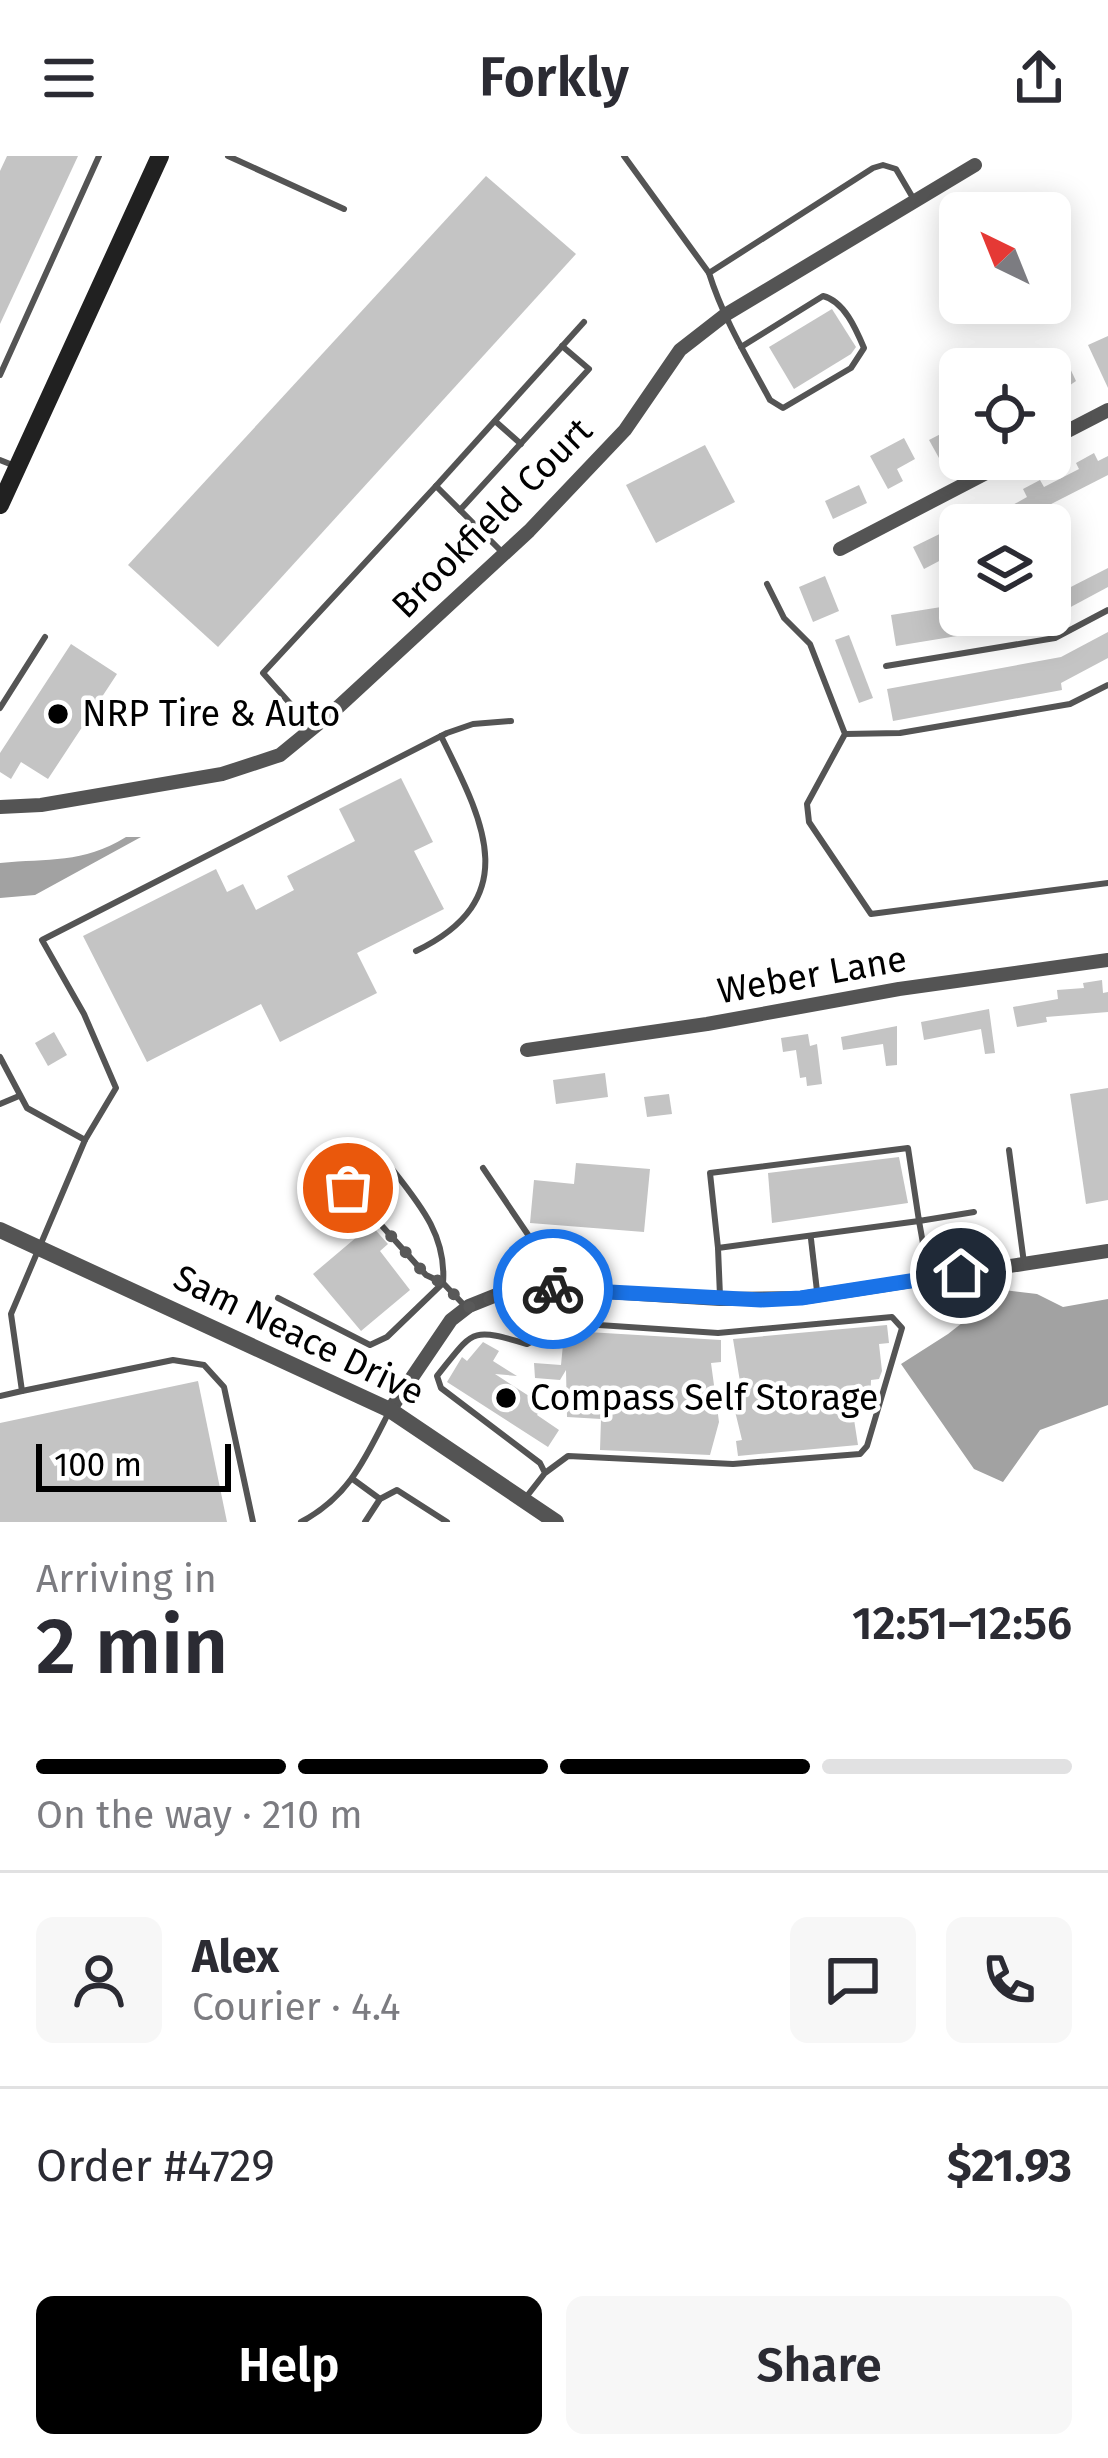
<!DOCTYPE html>
<meta charset="utf-8">
<style>
:root{--surface:#fff;--page:#f7f7f7;--text:#2b2b33;--muted:#7c7c81;--line:#e1e1e2;--accent:#000}
body{margin:0;font-family:"Fira Sans",sans-serif;background:var(--page);color:var(--text);height:100vh;display:flex;flex-direction:column;font-size:45px;white-space:nowrap}
*{box-sizing:border-box;margin:0}
p{font-size:39px;color:var(--muted)}
.icon{flex:none;width:66px;height:66px;fill:none;stroke:currentColor;stroke-width:2;stroke-linecap:round;stroke-linejoin:round}
.map{position:relative;height:1366px;overflow:hidden}
.drawer{display:flex;flex-direction:column;background:var(--surface);flex:1}
.drawer>*{flex:none}
.needle{width:78px;rotate:317deg}
.tools{position:absolute;left:939px;top:36px;display:grid;gap:24px}
.tools a{display:grid;place-items:center;width:132px;height:132px;border-radius:18px;background:var(--surface);box-shadow:0 6px 30px #0003;font-size:60px}
.scale{position:absolute;left:36px;bottom:30px;width:195px;box-sizing:border-box;padding-left:12px;border:6px solid #000;border-top:0;font-size:33px;line-height:42px;white-space:nowrap;color:#000;-webkit-text-stroke:9px #fff;paint-order:stroke}
.pin{position:absolute;display:grid;place-items:center;width:102px;height:102px;color:#fff;margin:-51px;border:6px solid #fff;border-radius:50%;box-shadow:0 3px 12px #0007}
.courier{position:absolute;display:grid;place-items:center;width:120px;height:120px;margin:-60px;border:9px solid #1a73e8;border-radius:50%;background:#fff;color:#222;box-shadow:0 3px 15px #0007}
.overview em{font-style:normal;font-weight:600}
.overview div{display:flex;flex-direction:column-reverse}
.overview{display:flex;align-items:center;justify-content:space-between;height:204px;padding:0 36px}
h1{font-size:78px;font-weight:600;line-height:90px}
.bar{display:grid;grid-template-columns:repeat(4,1fr);gap:18px 12px;align-content:center;height:144px;padding:0 36px}
.bar i{height:15px;border-radius:9px;background:var(--line)}
.bar .selected{background:var(--accent)}
.bar p{grid-column:span 4}
.line{display:flex;align-items:center;gap:30px;padding:0 36px;border-top:3px solid var(--line)}
.line div{flex:1}
.round{display:grid;place-items:center;flex:none;width:126px;height:126px;border-radius:18px;background:var(--page)}
.action{display:flex;gap:24px;margin-top:auto;padding:24px 36px}
.action a{flex:1;height:138px;border-radius:18px;background:var(--accent);color:#fff;font-size:48px;font-weight:600;line-height:138px;text-align:center}
.action a+a{background:var(--page);color:var(--text)}
header{display:flex;justify-content:space-between;align-items:center;height:156px;padding:0 36px;background:var(--surface);font-size:54px;font-weight:600}
.map>svg:first-child{display:block}
.water{fill:#a2a2a2}
.building{fill:#c4c4c4}
.lines{fill:none;stroke-linecap:round;stroke-linejoin:round}
.service{stroke:#545454;stroke-width:6}
.minor{stroke:#545454;stroke-width:14}
.tertiary{stroke:#545454;stroke-width:16}
.secondary{stroke:#212121;stroke-width:18}
.done{stroke:#595959;stroke-width:12;stroke-dasharray:0 21.6}
.route{stroke:#1a73e8;stroke-width:15}
.poi-dot{fill:#000;stroke:#fff;stroke-width:4.5}
.labels{text-anchor:middle;dominant-baseline:central;stroke-width:9;stroke-linejoin:round;paint-order:stroke}
.street-label{font-size:36px;fill:#000;stroke:#fff}
.poi-label{font-size:36px;fill:#000;stroke:#fff;text-anchor:start}
</style>
<header><svg class="icon" aria-label="menu" viewBox="0 0 24 24"><path d="M4 6h16M4 12h16M4 18h16"/></svg>Forkly<svg class="icon" aria-label="share" viewBox="0 0 24 24"><path d="M12 15V3M7 8l5-5 5 5M5 13v7h14v-7"/></svg></header>
<div class="map">
<svg width="1108" height="1366" viewBox="0 0 1108 1366">
<rect width="100%" height="100%" fill="#fff"/>
<!-- water -->
<g class="water">
<path d="M126 681H141L35 739 0 742V707C49 702 82 708 126 681Z"/>
<path d="M1004 1134 1037 1138 1063 1151 1108 1143V1249L1040 1274 1003 1326 974 1313 901 1208 948 1178Z"/>
</g>
<!-- building -->
<g class="building">
<path d="M7 0H78L0 168V15Z"/>
<path d="M486 20 576 98 218 491 128 409Z"/>
<path d="M832 153 856 191 851 198 794 233 769 191Z"/>
<path d="M1108 180V232L1088 189Z"/>
<path d="M1067 206 1076 225 1050 243V214Z"/>
<path d="M960 268V292L939 302 929 284Z"/>
<path d="M904 282 915 303 897 313 903 325 888 333 870 300Z"/>
<path d="M705 289 735 346 656 387 626 329Z"/>
<path d="M1094 297 1098 305 1108 300V319L1010 369H962L989 354 993 360 1027 341 1023 333 1040 324 1044 331 1079 313 1076 307Z"/>
<path d="M859 329 867 347 833 363 825 345Z"/>
<path d="M956 370H960V394L924 413 913 391Z"/>
<path d="M1108 412V431L1067 453 1059 437Z"/>
<path d="M825 420 839 455 813 466 799 431Z"/>
<path d="M960 448V459H1048V465L896 490 891 459Z"/>
<path d="M1108 476V502L1061 527 1062 534 893 565 887 533 1061 501Z"/>
<path d="M849 479 873 542 859 547 835 484Z"/>
<path d="M71 488 117 518 48 623 21 606 11 623 0 616V597Z"/>
<path d="M401 622 433 686 414 695 444 753 357 797 377 837 280 886 261 848 147 906 83 780 216 713 227 736 243 728 256 754 294 734 287 720 355 685 339 653Z"/>
<path d="M1102 824 1103 837 1108 836V856L1046 861 1047 866 1017 871 1013 851 1058 843 1057 834 1084 832 1083 827Z"/>
<path d="M989 853 995 897 985 898 981 873 924 884 921 866Z"/>
<path d="M897 870V909L886 910 883 888 843 894 841 881Z"/>
<path d="M54 876 67 899 48 910 35 887Z"/>
<path d="M808 878 810 890 817 888 822 928 807 930 806 921 800 922 796 894 783 896 781 882Z"/>
<path d="M605 917 608 941 556 948 553 924Z"/>
<path d="M1108 932V1044L1086 1048 1070 938Z"/>
<path d="M669 938 672 958 647 961 644 941Z"/>
<path d="M899 1001 908 1047 772 1067 768 1017Z"/>
<path d="M576 1007 650 1013 644 1076 530 1067 534 1024 574 1028Z"/>
<path d="M371 1069 388 1088 380 1095 410 1134 361 1175 313 1118Z"/>
<path d="M887 1169 889 1187 879 1188 882 1215 879 1223 871 1224 870 1255 853 1257 858 1289 738 1300 736 1285 742 1284 734 1251 744 1250 733 1183Z"/>
<path d="M571 1175 721 1184V1206L711 1207 719 1266 710 1299 600 1294 601 1263 567 1261 566 1214 560 1224 535 1222 534 1207 561 1209 564 1178Z"/>
<path d="M483 1186 499 1195 493 1205 517 1220 495 1218 543 1249 537 1259 559 1274 548 1291 447 1226 462 1201 467 1205Z"/>
<path d="M198 1225 227 1366H0V1267Z"/>
</g>
<g class="lines">
<!-- service -->
<g class="service">
<path d="M228 0 344 53"/>
<path d="M624 0 709 117"/>
<path d="M741 191 823 140C844 145 856 173 864 192L851 212 783 252 770 244C748 203 723 162 709 117L873 12 883 9 896 13 913 42"/>
<path d="M0 219 99 0"/>
<path d="M495 265 521 288"/>
<path d="M0 304 15 310"/>
<path d="M436 330 584 166"/>
<path d="M460 354 589 213 562 190"/>
<path d="M767 428 784 462 810 488 845 578 807 648 809 666 871 758 1108 727"/>
<path d="M886 510 1055 482 1108 454"/>
<path d="M0 552 45 481"/>
<path d="M310 570 263 517 436 330 502 396"/>
<path d="M845 578 900 577 1070 548 1108 529"/>
<path d="M416 795C526 742 482 663 441 580"/>
<path d="M0 901 27 952 85 984 11 1158 22 1235 0 1240"/>
<path d="M0 948 19 940"/>
<path d="M85 984 116 932 84 858 42 784 447 577 473 568 511 565"/>
<path d="M1009 994 1024 1107"/>
<path d="M385 1004C415 1043 447 1076 443 1127L426 1119 348 1032 351 1023Z"/>
<path d="M483 1012 535 1089 542 1129"/>
<path d="M811 1083 817 1135"/>
<path d="M718 1092 710 1017 908 992 919 1065 974 1056"/>
<path d="M720 1140 718 1092 919 1065 929 1121"/>
<path d="M278 1142 370 1189 387 1181 443 1127 464 1149"/>
<path d="M22 1235 173 1204 204 1209 224 1231 253 1366"/>
<path d="M354 1324 380 1343"/>
<path d="M527 1340 545 1317 540 1307 441 1232 437 1220C474 1174 469 1171 527 1188L569 1167 718 1177 892 1161 902 1172 867 1290 860 1298 733 1308 568 1300 545 1317"/>
<path d="M301 1366C350 1340 366 1301 390 1254"/>
<path d="M365 1366 380 1343 397 1334 447 1366"/>
</g>
<!-- minor -->
<g class="minor">
<path d="M1050 284 1108 254"/>
<path d="M840 393 1013 303"/>
<path d="M0 651 41 649 222 618 280 599 335 554 529 375 625 274 680 194 725 159 975 9"/>
<path d="M527 894 707 868 899 833 1108 804"/>
<path d="M390 1254 451 1164 469 1150 504 1136 542 1132 720 1143 801 1142 1108 1095"/>
</g>
<!-- tertiary -->
<path class="tertiary" d="M0 1074 390 1254 556 1366"/>
<!-- secondary -->
<path class="secondary" d="M0 349 160 0"/>
</g>
<g class="lines">
<!-- done -->
<path class="done" d="M348 1032 426 1119 443 1127 467 1152 504 1136 553 1133"/>
<!-- route -->
<path class="route" d="M553 1133 761 1144 801 1142 961 1117"/>
</g>
<!-- markers -->
<g class="poi-dot">
<circle cx="58" cy="558" r="12"/>
<circle cx="506" cy="1242" r="12"/>
</g>
<g class="labels">
<!-- street labels -->
<g class="street-label">
<text transform="translate(492 362) rotate(-45)">Brookfield Court</text>
<text transform="translate(812 819) rotate(-10)">Weber Lane</text>
<text transform="translate(299 1179) rotate(26)">Sam Neace Drive</text>
</g>
<!-- poi labels -->
<g class="poi-label">
<text x="82" y="558">NRP Tire &amp; Auto</text>
<text x="530" y="1242">Compass Self Storage</text>
</g>
</g>
</svg>
<div class="tools">
<a><svg class="needle" viewBox="-14 -14 28 28"><path d="M0-13l5 13h-10z" fill="#e53935"/><path d="M0 13l5-13h-10z" fill="#7c7c81"/></svg></a>
<a><svg class="icon" aria-label="locate" viewBox="0 0 24 24"><circle cx="12" cy="12" r="6"/><path d="M12 2v4M12 18v4M2 12h4M18 12h4"/></svg></a>
<a><svg class="icon" aria-label="layers" viewBox="0 0 24 24"><path d="M12 4l9 5-9 5-9-5zM3 14l9 5 9-5"/></svg></a>
</div>
<div class="scale">100 m</div>
<div class="pin" style="left:348px;top:1032px;background:#ea580c"><svg class="icon" aria-label="bag" viewBox="0 0 24 24"><path d="M5 8h14l-1 12H6zM9 8a3 3 0 0 1 6 0"/></svg></div>
<div class="pin" style="left:961px;top:1117px;background:#1f2937"><svg class="icon" aria-label="home" viewBox="0 0 24 24"><path d="M3 11l9-7 9 7M6 9v11h12V9"/></svg></div>
<div class="courier" style="left:553px;top:1133px"><svg class="icon" aria-label="bike" viewBox="0 0 24 24"><circle cx="6" cy="16" r="4"/><circle cx="18" cy="16" r="4"/><path d="M6 16l4-8h5l3 8M10 8l3 8H6M13 5h3"/></svg></div>
</div>
<section class="drawer">
<div class="overview"><div><h1>2 min</h1><p>Arriving in</p></div><em>12:51–12:56</em></div>
<div class="bar"><i class="selected"></i><i class="selected"></i><i class="selected"></i><i></i><p>On the way · 210 m</p></div>
<div class="line" style="height:216px"><a class="round"><svg class="icon" aria-label="person" viewBox="0 0 24 24"><circle cx="12" cy="8" r="4"/><path d="M4 21q1-7 8-7t8 7"/></svg></a><div><b>Alex</b><p>Courier · 4.4</p></div><a class="round"><svg class="icon" aria-label="chat" viewBox="0 0 24 24"><path d="M4 5h16v11H9l-5 4z"/></svg></a><a class="round"><svg class="icon" aria-label="phone" viewBox="0 0 24 24"><path d="M5 4h4l2 5-3 2q2 4 5 5l2-3 5 2v4C11 20 4 13 5 4z"/></svg></a></div>
<div class="line" style="height:156px"><div>Order #4729</div><b>$21.93</b></div>
<div class="action"><a>Help</a><a>Share</a></div>
</section>
